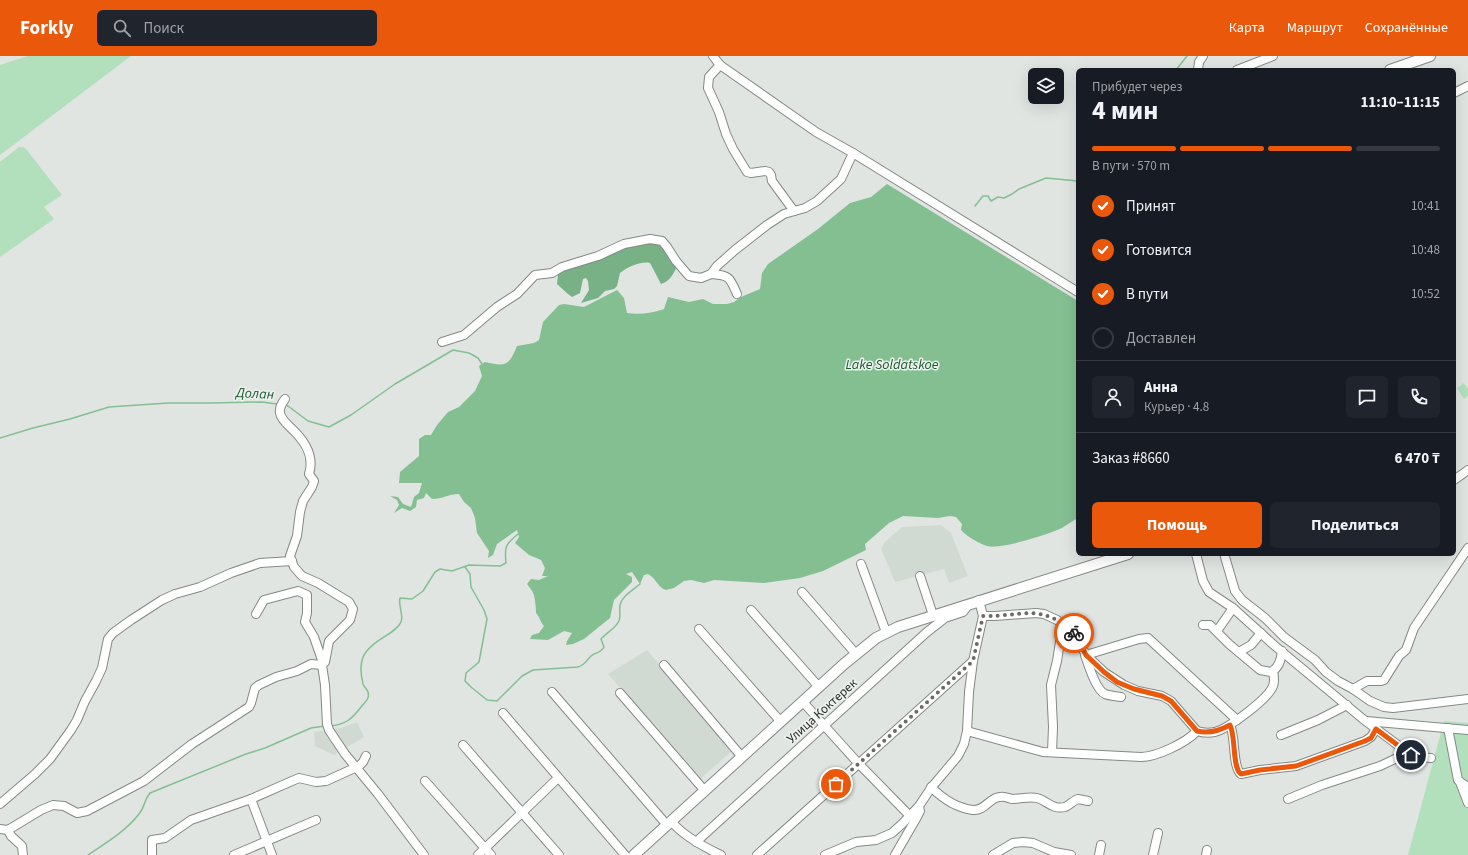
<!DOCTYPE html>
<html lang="ru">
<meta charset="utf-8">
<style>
:root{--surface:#171b24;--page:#20242c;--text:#f1f3f6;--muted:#9ea1a6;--line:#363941;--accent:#ea580c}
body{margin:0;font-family:"Source Sans 3",sans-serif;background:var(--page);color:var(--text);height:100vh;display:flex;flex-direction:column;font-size:15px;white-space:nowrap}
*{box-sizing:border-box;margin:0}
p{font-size:13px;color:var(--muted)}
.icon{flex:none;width:22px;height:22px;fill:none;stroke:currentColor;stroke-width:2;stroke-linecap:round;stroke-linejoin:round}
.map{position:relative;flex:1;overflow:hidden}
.drawer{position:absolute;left:1076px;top:12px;width:380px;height:488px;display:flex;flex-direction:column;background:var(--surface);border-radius:6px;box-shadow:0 4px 16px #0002}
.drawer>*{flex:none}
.buttons{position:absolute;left:1028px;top:12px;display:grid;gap:8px}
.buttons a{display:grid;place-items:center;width:36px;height:36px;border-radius:6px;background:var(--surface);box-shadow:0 4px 16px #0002;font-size:20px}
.pin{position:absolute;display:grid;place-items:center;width:34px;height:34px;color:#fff;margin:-17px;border:2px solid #fff;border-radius:50%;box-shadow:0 1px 4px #0007}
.courier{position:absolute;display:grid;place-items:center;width:40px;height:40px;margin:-20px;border:3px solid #ea580c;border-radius:50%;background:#fff;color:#222;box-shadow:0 1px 5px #0007}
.head em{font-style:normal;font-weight:700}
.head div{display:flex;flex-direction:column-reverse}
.head{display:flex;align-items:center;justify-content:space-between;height:68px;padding:0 16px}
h1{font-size:26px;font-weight:700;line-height:30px}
.bar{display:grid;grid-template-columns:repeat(4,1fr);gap:6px 4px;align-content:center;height:48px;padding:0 16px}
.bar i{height:5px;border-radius:3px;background:var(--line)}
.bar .selected{background:var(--accent)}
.bar p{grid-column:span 4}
.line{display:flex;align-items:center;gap:10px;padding:0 16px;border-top:1px solid var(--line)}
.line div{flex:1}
.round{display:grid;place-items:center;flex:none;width:42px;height:42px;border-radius:6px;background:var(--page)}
ol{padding:0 16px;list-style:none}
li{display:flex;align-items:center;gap:12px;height:44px}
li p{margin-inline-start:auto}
li .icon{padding:4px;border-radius:50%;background:var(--accent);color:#fff;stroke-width:4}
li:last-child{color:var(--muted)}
li i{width:22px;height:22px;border:2px solid var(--line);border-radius:50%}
.action{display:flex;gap:8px;margin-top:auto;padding:8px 16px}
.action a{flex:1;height:46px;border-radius:6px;background:var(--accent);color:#fff;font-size:16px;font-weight:700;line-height:46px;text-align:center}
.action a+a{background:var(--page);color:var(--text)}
header{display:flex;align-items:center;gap:24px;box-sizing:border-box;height:56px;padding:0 20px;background:var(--accent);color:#fff}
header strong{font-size:19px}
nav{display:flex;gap:22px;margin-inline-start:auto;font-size:14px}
.search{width:280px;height:36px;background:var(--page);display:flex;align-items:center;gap:10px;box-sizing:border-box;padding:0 14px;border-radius:6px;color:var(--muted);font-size:15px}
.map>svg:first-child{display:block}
.built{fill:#d1dad2}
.green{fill:#b2e0bc}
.forest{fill:#77b185}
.water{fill:#84bf92}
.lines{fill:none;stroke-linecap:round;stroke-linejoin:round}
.stream{stroke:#84bf92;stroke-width:1.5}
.minor-casing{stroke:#858986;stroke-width:10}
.major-casing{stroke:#858986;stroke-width:12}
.minor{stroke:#fff;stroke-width:8}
.major{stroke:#fff;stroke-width:10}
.done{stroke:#696c69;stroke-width:4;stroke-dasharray:0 7.2}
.route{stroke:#ea580c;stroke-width:5}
.labels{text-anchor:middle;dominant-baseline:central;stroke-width:3;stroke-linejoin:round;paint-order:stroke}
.street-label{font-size:13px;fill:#292b29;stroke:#edf2ee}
.water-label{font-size:14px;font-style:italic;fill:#1b5b30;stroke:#edf2ee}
</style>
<header>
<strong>Forkly</strong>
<div class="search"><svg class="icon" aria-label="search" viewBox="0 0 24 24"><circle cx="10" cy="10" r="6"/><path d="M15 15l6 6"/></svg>Поиск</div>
<nav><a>Карта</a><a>Маршрут</a><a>Сохранённые</a></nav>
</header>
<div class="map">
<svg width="1468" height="799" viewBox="0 0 1468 799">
<rect width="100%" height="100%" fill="#e0e5e1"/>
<!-- built -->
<g class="built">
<path d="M941 469 951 477 968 520 949 527 944 513 895 526 881 493 885 486 902 471Z"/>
<path d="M647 594 733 694 699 724 608 618Z"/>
<path d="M357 666 364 681 334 699 315 690 314 676 341 672Z"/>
</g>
<!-- green -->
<g class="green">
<path d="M28 0H131L0 99V9Z"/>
<path d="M19 91H23L26 93 62 139 44 151 54 163 0 201V106Z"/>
<path d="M1464 327 1468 333V340L1464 343 1457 332Z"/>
<path d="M1444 665 1468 667V799H1408Z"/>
</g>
<!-- forest -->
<path class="forest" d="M658 186 677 210C673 219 670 225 661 228L650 207C640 205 628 211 620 217L617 230 614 233 605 235 598 242 581 247 589 234 588 225 586 222 583 223 580 237 572 241 568 238 557 228 558 219 561 212 625 189Z"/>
<!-- water -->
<path class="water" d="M887 128 1078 245V462C1072 465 1067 469 1062 472 1049 478 1000 494 987 490 980 488 966 480 961 474L962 468 956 461 950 460 938 462 903 460 889 467 865 488 866 494 823 515 800 522 764 527 714 524 704 527 691 524 684 525 674 532 666 534C657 531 658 524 648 518L644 519 640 528 632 516 626 518 632 521V526L614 544 610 562 584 583 573 588 566 589 567 585 572 577 564 575 548 584 530 583 532 579 539 577 544 570C540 566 540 561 536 557 536 553 535 540 533 537 532 534 529 531 527 528L531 523 539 524 548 520H542L545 512 541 504 529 499 515 487 519 481 517 474 497 488 493 499 488 502 489 495 477 477 475 462 471 452 464 446 459 438C449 438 442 443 432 443L426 437 424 442 417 444 416 451 410 455 402 452 394 457 399 449 397 444 390 440 398 441 403 448 411 451 414 441 419 437 422 427H399L400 416 419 400V383L425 379H431L437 369 448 356 459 351 475 335 482 320 479 310 485 306C505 311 509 310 517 290L534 287 539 284 543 266 559 249 564 248 584 251 617 234 624 242 627 257C638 259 653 257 664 253L668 241 689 246 703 243 713 248H727L734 246 741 241 760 233 762 217 768 208 818 173 850 147 871 141Z"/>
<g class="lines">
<!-- stream -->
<g class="stream">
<path d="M1176 14 1187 0"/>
<path d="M975 150 983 140H988L991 145 998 141 1004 142 1012 138 1019 133 1046 122 1078 125"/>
<path d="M285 349 288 350 308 365 329 371 351 359 395 328 453 294 469 297 478 302 482 308"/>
<path d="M0 382 33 372 70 363 109 351 168 347H210L262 346 277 348"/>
<path d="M465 511 470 518 471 531 484 554 487 563 479 606 466 617 465 625 471 631 487 644 497 645 522 620 533 614 578 611C585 609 586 605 591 600 596 596 601 597 604 591L601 583C607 576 615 573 619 565 621 560 619 554 620 549 622 540 633 534 640 528"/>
<path d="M331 670C346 668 352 663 361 651 365 646 370 643 368 636 367 633 364 631 363 628 361 620 360 609 363 601 371 584 396 578 401 566 404 559 398 550 400 542L412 543 423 535 435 516 440 513 452 515 469 509 500 510 506 507C504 490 506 488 518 478"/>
<path d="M88 799C106 787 126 775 139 758 145 751 144 744 150 737L246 698 265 692 311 672 325 670"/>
</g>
<defs>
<g id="minor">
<path d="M713 0 720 9 816 76 853 97 1078 236"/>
<path d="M720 9 709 21 708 32 719 56 726 78 733 93 747 116 751 117 765 115 769 116 771 119 772 125 794 155"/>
<path d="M1198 14 1199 6 1203 0"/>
<path d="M1237 14 1273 0"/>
<path d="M1454 37 1468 30"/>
<path d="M711 218C730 219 730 222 737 238"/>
<path d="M442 286 464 279 497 251 517 238 535 219 552 217 562 211 598 200 624 188 650 183 662 185 667 191 676 205 689 220 701 222 711 218 717 210 735 194 767 169 784 158 805 152 817 145 841 123 853 97"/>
<path d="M285 343C282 347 279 351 280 357 281 363 286 367 291 372 304 384 315 399 309 418L314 425 312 431 303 445 300 456 297 480 290 500 294 511 302 520 318 527 349 546 353 553 350 564 329 585 325 606 322 609 325 629 327 668 329 674 345 698 378 738 424 799"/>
<path d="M1454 424 1468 414"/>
<path d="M1196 498 1203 525 1209 536 1233 552 1275 590 1363 663 1407 696 1416 701 1431 702"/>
<path d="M1225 498V501L1235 535 1242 544 1265 562 1284 581 1315 604 1326 616 1338 625 1353 633 1370 645 1384 651 1393 652 1468 643"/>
<path d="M861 508 886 576"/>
<path d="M920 520 933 559"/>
<path d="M802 536 856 598"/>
<path d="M751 554 819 631"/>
<path d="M256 558 264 544 298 535 307 539V557L305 566 314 581 323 607"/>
<path d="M983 560H995L1036 557 1044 558 1057 564 1074 577 1086 599 1104 616 1124 629 1138 635 1162 640 1171 645 1197 675C1203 677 1209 677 1215 676 1229 672 1268 643 1273 630 1275 625 1274 620 1273 615"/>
<path d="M1203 569H1210L1229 588 1260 614 1271 616C1279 612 1281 604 1282 595"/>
<path d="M699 573 781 666"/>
<path d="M1217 575 1233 552"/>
<path d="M1239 596 1251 589 1261 577"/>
<path d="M1085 599C1088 608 1096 634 1105 638 1110 640 1116 640 1121 641"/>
<path d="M1086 599 1139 583 1148 582 1237 664"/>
<path d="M664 609 742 701"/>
<path d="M1353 633 1367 625H1381L1384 624 1399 600 1406 594 1414 572 1468 492"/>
<path d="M552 636 667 769"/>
<path d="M620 637 705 735"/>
<path d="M803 646 858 707 910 760"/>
<path d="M503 657 625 799"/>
<path d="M1366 665 1468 674"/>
<path d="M1230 669C1236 681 1232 711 1241 718L1260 714 1296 710 1365 685 1371 681 1376 673"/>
<path d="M1448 672 1458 724 1460 726 1468 731"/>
<path d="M967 675 1043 696 1141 701C1156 701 1186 687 1197 675"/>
<path d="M1281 679 1318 664 1347 649"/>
<path d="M463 689 559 799"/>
<path d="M1052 696 1053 671 1051 629 1057 605 1063 567"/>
<path d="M425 725 491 799"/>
<path d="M1460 726 1468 747"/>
<path d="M931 731C943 743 956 752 973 754 985 755 990 741 1000 741 1004 740 1008 742 1012 743 1021 743 1029 740 1037 742 1048 745 1052 754 1065 751 1070 749 1074 744 1078 743L1088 745"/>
<path d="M251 743 272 799"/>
<path d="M1288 743 1322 729 1380 710 1399 701 1404 694"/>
<path d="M0 748 35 718 50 703 71 674 77 664 85 645 96 625 102 612 108 583 113 577 131 564 162 544 175 538 200 531 231 517 260 507 292 505"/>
<path d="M671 765C683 780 704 791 721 799"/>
<path d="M0 773 8 774 41 754 53 749 64 750 77 757 87 755 144 725 192 688 249 651 251 647 255 632 259 629 276 621 297 615 311 608 322 609"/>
<path d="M8 774 11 780 22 790 23 799"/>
<path d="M696 786 927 576 945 562 963 556 966 552V549"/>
<path d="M152 799V784L165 782 191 764 251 743 292 725 299 722 316 726 326 725 359 710 363 706 366 700"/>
<path d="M234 799 316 764"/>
<path d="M478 799 558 722"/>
<path d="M757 799 973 605"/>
<path d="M825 799 856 786 876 784 892 777 902 768 919 750 931 732 958 700 964 688 967 675 969 636 973 605 983 560 979 544"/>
<path d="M895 799 917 761 920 755 919 751"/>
<path d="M993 799 1013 787 1023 786 1033 787 1054 796 1071 799"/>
<path d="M1099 799 1101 789"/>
<path d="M1153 799 1158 777"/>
<path d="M1206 799 1207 794"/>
</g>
<g id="major">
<path d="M1390 14 1430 0"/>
<path d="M634 799 844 608 876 582 898 571 1128 498"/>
</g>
</defs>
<!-- minor casing -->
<use href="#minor" class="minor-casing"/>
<!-- major casing -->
<use href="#major" class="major-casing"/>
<!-- minor -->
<use href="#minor" class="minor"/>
<!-- major -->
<use href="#major" class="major"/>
</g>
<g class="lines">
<!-- done -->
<path class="done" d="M836 728 973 605 983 560C1022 561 1041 546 1074 577"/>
<!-- route -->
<path class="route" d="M1074 577 1086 599 1104 616 1117 626 1134 633 1162 640 1171 645 1197 675C1209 678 1219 675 1230 669 1236 681 1232 712 1241 718L1260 714 1296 710 1365 685 1371 682 1376 673 1411 699"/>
</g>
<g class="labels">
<!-- street labels -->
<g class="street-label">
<text transform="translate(822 655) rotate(-42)">Улица Коктерек</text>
</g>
<!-- water labels -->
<g class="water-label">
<text x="892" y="309">Lake Soldatskoe</text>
<text transform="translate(255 338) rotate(3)">Долан</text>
</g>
</g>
</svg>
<div class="buttons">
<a><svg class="icon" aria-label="layers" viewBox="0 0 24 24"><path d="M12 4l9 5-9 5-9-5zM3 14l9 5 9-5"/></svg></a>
</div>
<div class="pin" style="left:836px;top:728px;background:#ea580c"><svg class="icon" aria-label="bag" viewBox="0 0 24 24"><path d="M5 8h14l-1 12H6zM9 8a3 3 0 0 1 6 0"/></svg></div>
<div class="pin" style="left:1411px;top:699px;background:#1f2937"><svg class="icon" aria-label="home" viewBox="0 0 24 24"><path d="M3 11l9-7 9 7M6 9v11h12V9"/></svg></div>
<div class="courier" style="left:1074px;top:577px"><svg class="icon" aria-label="bike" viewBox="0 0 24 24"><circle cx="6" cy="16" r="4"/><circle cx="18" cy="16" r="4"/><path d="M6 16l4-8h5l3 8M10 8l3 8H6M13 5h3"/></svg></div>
<section class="drawer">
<div class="head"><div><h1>4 мин</h1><p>Прибудет через</p></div><em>11:10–11:15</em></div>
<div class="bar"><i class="selected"></i><i class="selected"></i><i class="selected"></i><i></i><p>В пути · 570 m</p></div>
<ol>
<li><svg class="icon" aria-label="check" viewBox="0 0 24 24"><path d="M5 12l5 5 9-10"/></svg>Принят<p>10:41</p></li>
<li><svg class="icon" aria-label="check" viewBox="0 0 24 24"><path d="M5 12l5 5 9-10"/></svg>Готовится<p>10:48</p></li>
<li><svg class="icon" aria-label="check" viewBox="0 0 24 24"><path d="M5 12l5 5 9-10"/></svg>В пути<p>10:52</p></li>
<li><i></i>Доставлен</li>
</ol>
<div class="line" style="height:72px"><a class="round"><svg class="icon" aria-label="person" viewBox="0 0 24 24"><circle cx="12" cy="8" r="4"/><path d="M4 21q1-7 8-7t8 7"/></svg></a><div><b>Анна</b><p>Курьер · 4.8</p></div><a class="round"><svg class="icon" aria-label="chat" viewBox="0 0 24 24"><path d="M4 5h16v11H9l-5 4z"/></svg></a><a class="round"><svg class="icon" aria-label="phone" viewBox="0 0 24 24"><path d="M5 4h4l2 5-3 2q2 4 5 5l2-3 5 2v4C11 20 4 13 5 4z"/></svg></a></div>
<div class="line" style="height:52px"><div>Заказ #8660</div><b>6 470 ₸</b></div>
<div class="action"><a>Помощь</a><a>Поделиться</a></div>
</section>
</div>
